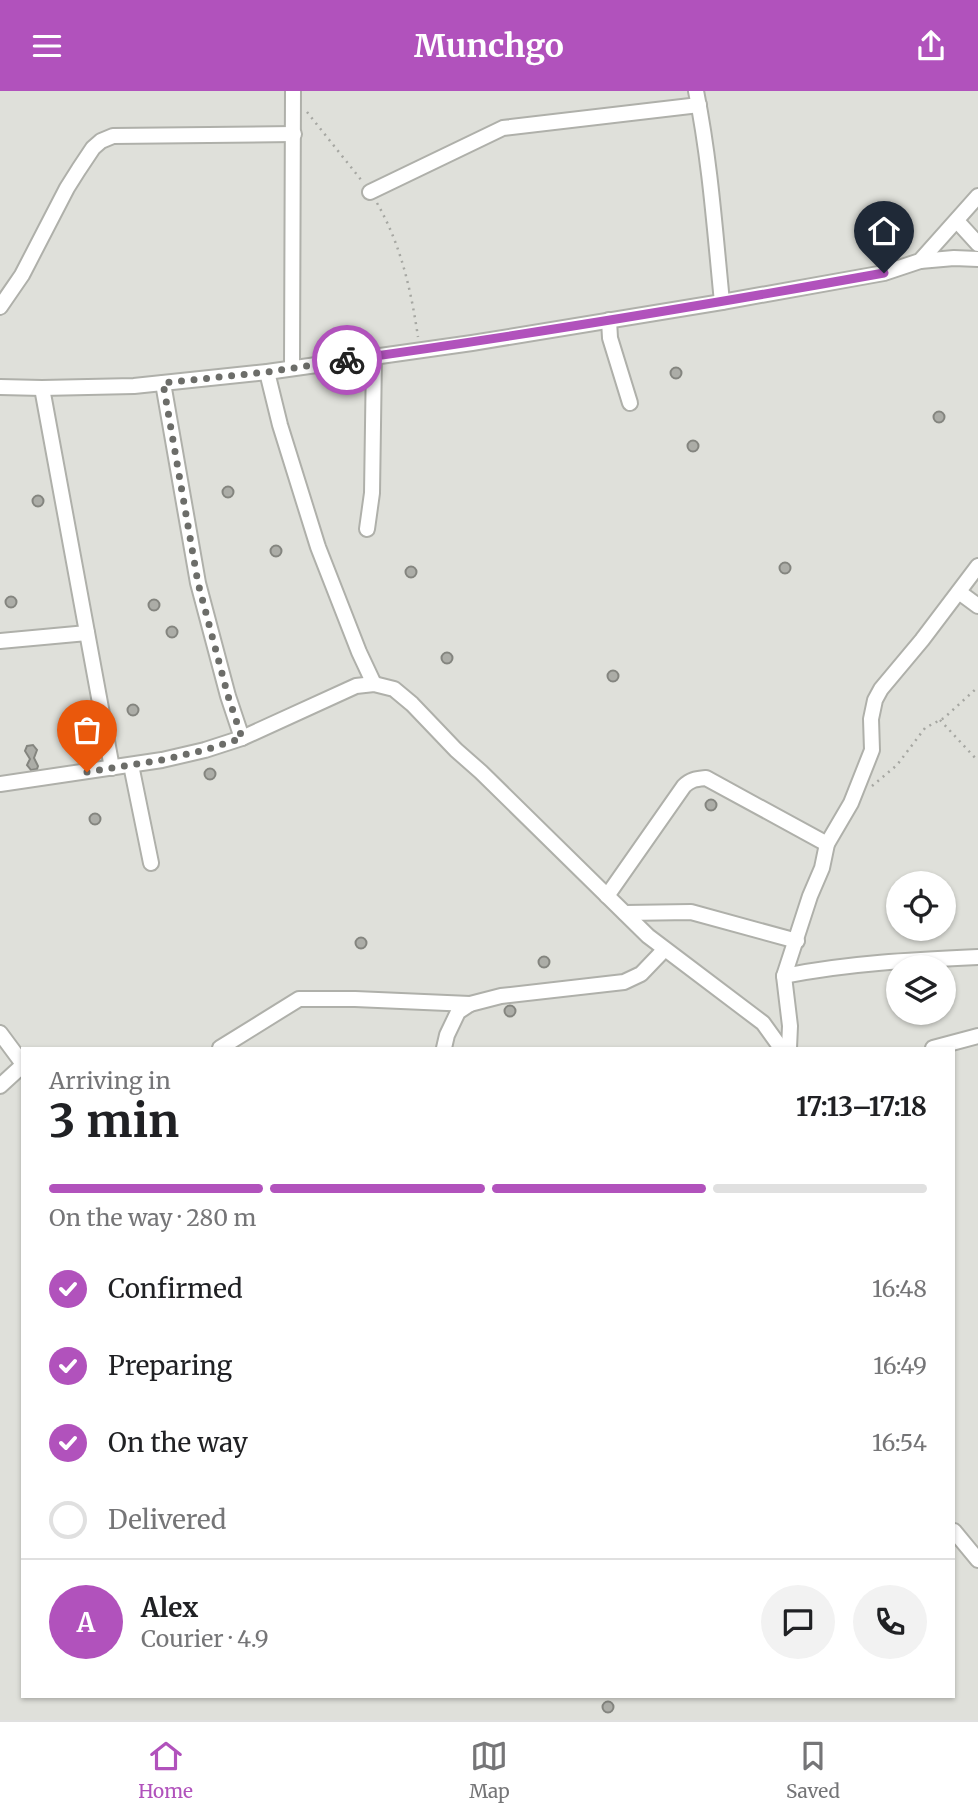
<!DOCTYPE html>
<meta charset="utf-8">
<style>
:root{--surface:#fff;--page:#f2f2f2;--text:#202124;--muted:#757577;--line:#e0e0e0;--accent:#b152bc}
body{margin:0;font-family:Merriweather,serif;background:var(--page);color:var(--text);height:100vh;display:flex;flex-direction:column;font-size:26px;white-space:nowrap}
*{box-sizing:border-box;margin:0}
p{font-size:23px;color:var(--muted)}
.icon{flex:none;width:38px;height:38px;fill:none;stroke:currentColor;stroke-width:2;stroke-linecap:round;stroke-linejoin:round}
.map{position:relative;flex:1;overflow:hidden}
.details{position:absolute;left:21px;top:956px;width:934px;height:651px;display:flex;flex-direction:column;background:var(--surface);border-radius:0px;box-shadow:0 2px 5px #0004}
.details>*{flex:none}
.controls{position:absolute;left:886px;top:780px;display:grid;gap:14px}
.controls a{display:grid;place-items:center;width:70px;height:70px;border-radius:50%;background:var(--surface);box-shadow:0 2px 5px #0004;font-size:35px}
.pin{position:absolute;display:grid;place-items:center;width:60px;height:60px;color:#fff;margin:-72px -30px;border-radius:50% 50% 50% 0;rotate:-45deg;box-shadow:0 0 7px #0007}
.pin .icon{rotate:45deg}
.courier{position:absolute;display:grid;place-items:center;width:70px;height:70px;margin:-35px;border:5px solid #b152bc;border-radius:50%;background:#fff;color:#222;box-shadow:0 2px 9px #0007}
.head em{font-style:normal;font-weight:700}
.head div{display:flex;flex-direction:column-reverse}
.head{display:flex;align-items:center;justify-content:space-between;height:119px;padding:0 28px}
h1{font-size:46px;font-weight:700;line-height:52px}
.bar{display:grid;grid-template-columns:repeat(4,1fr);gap:10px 7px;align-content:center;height:84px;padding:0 28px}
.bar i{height:9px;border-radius:5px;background:var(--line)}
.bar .active{background:var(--accent)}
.bar p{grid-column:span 4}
.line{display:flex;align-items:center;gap:18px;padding:0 28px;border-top:2px solid var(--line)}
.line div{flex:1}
.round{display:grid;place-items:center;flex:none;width:74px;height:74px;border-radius:37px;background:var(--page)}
ol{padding:0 28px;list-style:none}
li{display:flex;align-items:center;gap:21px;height:77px}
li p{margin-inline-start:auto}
li .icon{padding:7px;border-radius:50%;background:var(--accent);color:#fff;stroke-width:4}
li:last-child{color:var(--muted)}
li i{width:38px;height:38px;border:4px solid var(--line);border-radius:50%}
header{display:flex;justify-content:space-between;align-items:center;height:91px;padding:0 28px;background:var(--accent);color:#fff;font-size:32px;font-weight:700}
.tabs{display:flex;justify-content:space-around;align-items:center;height:98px;border-top:2px solid var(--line);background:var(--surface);font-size:19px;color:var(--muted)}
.tabs a{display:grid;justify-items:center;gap:4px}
.tabs .active{color:var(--accent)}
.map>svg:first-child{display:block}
.building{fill:#acada7;stroke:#84857f;stroke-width:2}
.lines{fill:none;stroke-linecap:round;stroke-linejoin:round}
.minor-casing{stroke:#afb0aa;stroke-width:18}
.path{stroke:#a6a7a2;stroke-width:2.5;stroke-dasharray:2 5;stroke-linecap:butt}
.minor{stroke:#fff;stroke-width:14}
.done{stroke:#6c6d69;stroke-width:7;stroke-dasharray:0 12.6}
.route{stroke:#b152bc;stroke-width:9}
</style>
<header><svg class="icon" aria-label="menu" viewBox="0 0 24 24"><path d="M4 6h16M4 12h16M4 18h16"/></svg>Munchgo<svg class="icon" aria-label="share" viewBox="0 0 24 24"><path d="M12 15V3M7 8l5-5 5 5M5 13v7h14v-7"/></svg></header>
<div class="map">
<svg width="978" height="1629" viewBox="0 0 978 1629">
<rect width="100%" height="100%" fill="#dfe0da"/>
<!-- building -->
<g class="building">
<circle cx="676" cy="282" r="5.5"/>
<circle cx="939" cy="326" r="5.5"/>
<circle cx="693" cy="355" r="5.5"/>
<circle cx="228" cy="401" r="5.5"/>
<circle cx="38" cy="410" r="5.5"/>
<circle cx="276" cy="460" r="5.5"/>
<circle cx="785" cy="477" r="5.5"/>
<circle cx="411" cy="481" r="5.5"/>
<circle cx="11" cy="511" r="5.5"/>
<circle cx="154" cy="514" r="5.5"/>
<circle cx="172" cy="541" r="5.5"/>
<circle cx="447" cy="567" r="5.5"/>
<circle cx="613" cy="585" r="5.5"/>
<circle cx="133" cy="619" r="5.5"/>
<path d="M33 654 37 659 34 667 38 675 37 678 31 679 27 674 30 668 25 660 27 655Z"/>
<circle cx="210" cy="683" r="5.5"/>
<circle cx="711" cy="714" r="5.5"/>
<circle cx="95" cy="728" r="5.5"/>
<circle cx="361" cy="852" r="5.5"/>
<circle cx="544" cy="871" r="5.5"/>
<circle cx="510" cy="920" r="5.5"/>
<circle cx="608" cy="1616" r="5.5"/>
</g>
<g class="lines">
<defs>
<g id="minor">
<path d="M696 0C710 69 715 141 722 211"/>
<path d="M370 101 503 37 699 14"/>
<path d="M957 130 978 153"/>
<path d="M920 170 954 167 978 168"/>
<path d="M0 216 22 184 67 97 79 78 93 57 101 50 113 45 294 43"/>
<path d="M609 229 610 247 630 312"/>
<path d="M292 277 293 0"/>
<path d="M267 281 280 334 318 456 359 561 374 593"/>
<path d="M163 292 198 492 228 605 242 647"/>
<path d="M0 296 42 297 134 295 267 281 472 252 722 211 884 182 920 170 978 105"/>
<path d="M42 297 112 677"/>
<path d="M367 438 372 402 374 266"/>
<path d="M959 501 978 515"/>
<path d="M0 550 87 542"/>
<path d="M131 674 151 772"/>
<path d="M0 693 162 669 205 659 242 647 356 595 374 593 394 598 412 613 456 659 481 681 648 845 763 932 781 957"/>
<path d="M607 805 684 695C691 688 697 688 706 687L827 753"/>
<path d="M625 822 691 821 797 850"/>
<path d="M784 885C848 872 913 869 978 866"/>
<path d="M0 942 23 973"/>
<path d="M220 957 299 908H355L470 913"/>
<path d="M444 957 447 944 458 921 470 913 501 905 624 891 641 883 664 859"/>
<path d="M789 957 790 935 784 885 810 805 822 777 827 753 851 712 872 659 871 628 875 609 881 598 922 549 978 475"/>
<path d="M933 957 978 945"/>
<path d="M0 995 23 974"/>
<path d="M954 1440 978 1469"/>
</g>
</defs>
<!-- minor casing -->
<use href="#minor" class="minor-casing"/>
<!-- path -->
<g class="path">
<path d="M307 21 362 90"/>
<path d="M377 112C401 154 411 199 418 246"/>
<path d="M940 629 978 670"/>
<path d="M872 695 897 674 925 637 944 627 978 596"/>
</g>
<!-- minor -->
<use href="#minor" class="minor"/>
</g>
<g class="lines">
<!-- done -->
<path class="done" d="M87 681 162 669 205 659 242 647 228 605 198 492 163 292 267 281 347 269"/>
<!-- route -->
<path class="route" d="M347 269C527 244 706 214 884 182"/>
</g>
</svg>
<div class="controls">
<a><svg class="icon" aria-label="locate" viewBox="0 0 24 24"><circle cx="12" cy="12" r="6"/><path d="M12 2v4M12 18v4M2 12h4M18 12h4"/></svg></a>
<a><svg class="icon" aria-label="layers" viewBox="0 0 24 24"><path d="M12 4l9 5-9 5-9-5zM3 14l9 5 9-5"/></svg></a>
</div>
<div class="pin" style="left:87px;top:681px;background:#ea580c"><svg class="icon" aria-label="bag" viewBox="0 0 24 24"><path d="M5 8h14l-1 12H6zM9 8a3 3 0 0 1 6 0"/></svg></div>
<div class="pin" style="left:884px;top:182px;background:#1f2937"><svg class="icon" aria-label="home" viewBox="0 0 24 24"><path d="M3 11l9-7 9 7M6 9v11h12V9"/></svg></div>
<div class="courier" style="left:347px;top:269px"><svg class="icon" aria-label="bike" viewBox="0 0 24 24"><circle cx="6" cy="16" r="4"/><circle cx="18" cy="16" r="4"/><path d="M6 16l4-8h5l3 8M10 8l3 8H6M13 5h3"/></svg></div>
<section class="details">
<div class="head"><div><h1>3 min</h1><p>Arriving in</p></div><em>17:13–17:18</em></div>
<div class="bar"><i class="active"></i><i class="active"></i><i class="active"></i><i></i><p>On the way · 280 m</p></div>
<ol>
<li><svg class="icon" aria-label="check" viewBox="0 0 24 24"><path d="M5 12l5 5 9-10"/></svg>Confirmed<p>16:48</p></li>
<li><svg class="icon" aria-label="check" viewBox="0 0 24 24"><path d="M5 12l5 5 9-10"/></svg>Preparing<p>16:49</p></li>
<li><svg class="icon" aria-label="check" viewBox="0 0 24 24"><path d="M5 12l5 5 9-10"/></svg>On the way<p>16:54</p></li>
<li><i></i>Delivered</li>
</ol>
<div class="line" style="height:126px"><b class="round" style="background:var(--accent);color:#fff">A</b><div><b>Alex</b><p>Courier · 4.9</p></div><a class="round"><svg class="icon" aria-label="chat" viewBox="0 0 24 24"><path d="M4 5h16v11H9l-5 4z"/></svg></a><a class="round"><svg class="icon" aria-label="phone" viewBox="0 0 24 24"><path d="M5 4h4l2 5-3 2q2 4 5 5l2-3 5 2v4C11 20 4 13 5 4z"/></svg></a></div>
</section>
</div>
<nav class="tabs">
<a class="active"><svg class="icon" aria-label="home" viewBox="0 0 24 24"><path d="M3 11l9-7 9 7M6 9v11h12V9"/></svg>Home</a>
<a><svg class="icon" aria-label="map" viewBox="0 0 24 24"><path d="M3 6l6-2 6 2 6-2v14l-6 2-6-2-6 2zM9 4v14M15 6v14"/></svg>Map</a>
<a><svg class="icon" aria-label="saved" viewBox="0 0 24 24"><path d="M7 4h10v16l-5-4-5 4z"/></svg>Saved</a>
</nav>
